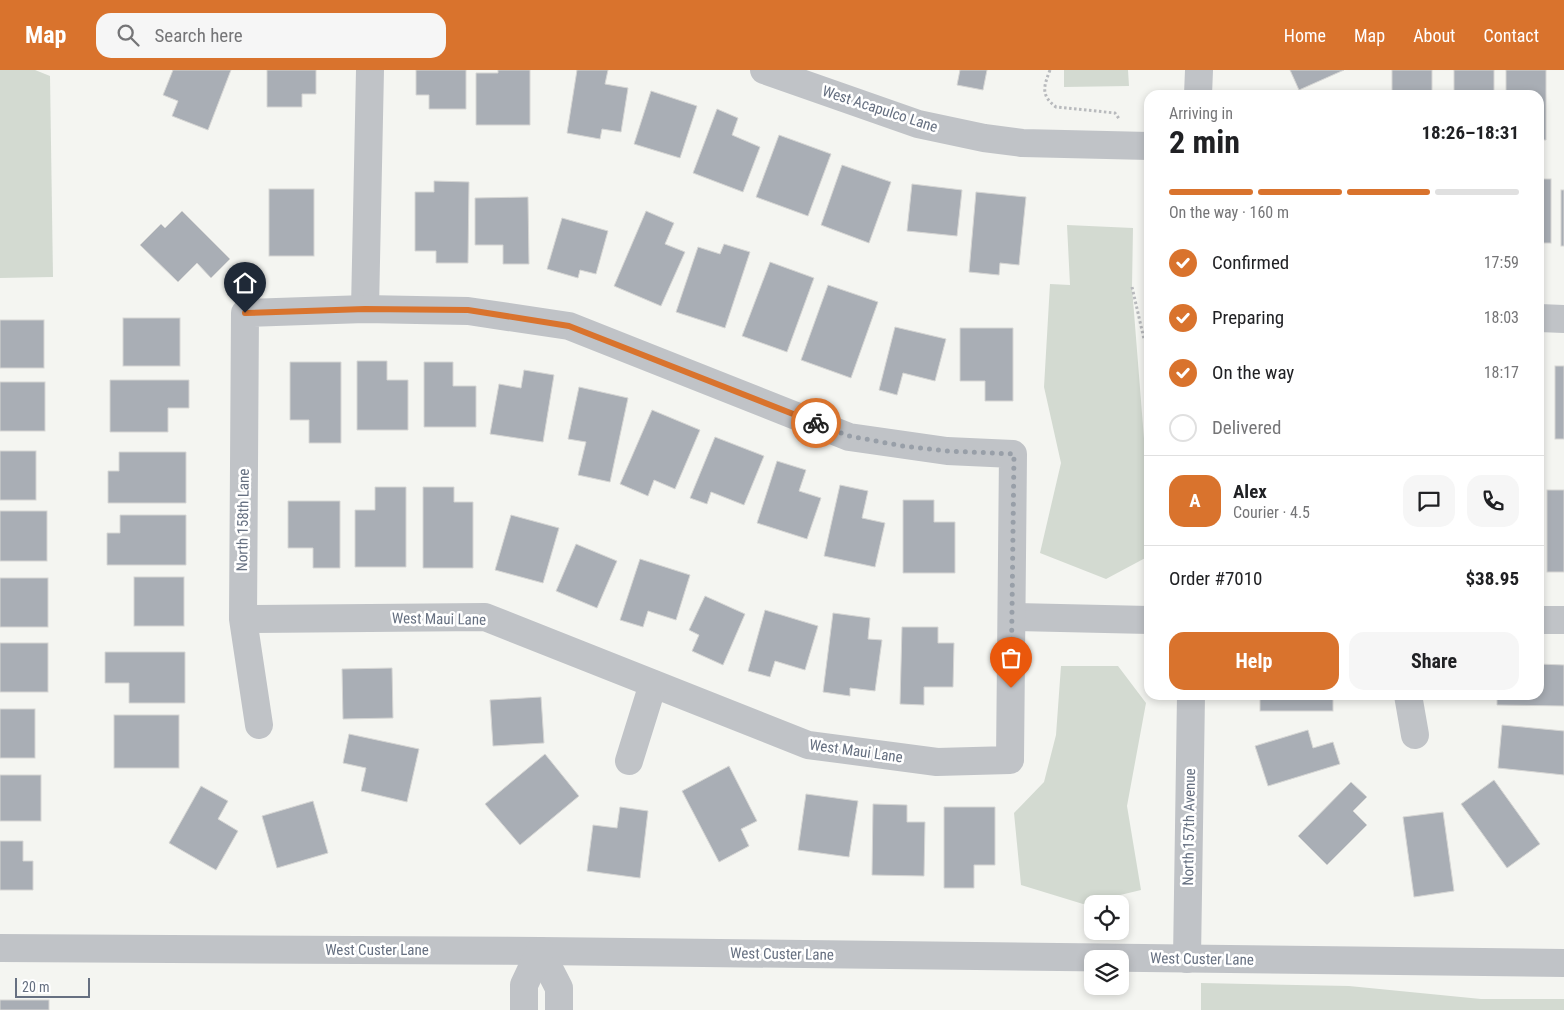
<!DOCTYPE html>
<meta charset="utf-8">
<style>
:root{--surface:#fff;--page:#f6f6f6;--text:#202124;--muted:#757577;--line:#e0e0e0;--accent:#d9732d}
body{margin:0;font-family:"Roboto Condensed",sans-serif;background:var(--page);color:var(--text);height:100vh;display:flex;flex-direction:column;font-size:19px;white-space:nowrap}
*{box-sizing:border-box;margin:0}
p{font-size:16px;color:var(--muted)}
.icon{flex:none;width:28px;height:28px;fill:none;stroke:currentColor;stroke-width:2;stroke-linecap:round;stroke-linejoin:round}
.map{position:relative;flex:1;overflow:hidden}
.side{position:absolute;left:1144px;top:20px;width:400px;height:610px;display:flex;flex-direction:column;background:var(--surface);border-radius:15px;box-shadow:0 2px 8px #0003}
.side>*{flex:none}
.controls{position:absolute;left:1084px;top:825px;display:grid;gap:10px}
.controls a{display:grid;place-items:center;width:45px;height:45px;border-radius:10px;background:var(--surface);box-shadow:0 2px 8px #0003;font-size:25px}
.scale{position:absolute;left:15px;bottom:12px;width:75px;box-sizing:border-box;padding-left:5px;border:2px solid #667081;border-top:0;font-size:14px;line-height:18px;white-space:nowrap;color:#667081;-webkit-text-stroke:4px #fff;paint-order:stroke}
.pin{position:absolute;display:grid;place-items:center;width:42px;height:42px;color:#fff;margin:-51px -21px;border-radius:50% 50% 50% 0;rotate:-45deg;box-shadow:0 0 5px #0007}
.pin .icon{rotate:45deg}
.courier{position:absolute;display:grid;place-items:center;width:50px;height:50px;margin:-25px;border:4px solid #d9732d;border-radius:50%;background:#fff;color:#222;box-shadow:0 1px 6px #0007}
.summary em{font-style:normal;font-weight:700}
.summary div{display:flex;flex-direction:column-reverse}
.summary{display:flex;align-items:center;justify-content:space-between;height:85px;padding:0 25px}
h1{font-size:32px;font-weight:700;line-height:38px}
.bar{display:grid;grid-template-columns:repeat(4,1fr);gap:8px 5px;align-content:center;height:60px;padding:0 25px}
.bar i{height:6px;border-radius:4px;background:var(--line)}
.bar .current{background:var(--accent)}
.bar p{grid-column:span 4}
.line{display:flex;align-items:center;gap:12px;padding:0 25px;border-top:1px solid var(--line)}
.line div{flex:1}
.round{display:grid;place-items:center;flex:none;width:52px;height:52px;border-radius:15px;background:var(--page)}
ol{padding:0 25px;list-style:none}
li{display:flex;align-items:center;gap:15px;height:55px}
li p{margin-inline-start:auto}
li .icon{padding:5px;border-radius:50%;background:var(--accent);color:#fff;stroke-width:4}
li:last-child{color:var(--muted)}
li i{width:28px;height:28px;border:2px solid var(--line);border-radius:50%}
.primary-button{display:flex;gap:10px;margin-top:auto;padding:10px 25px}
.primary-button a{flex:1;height:58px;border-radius:15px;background:var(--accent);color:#fff;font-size:20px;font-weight:700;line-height:58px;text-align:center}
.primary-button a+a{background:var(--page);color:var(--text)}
header{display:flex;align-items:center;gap:30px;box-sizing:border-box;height:70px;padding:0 25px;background:var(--accent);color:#fff}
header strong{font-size:24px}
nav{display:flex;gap:28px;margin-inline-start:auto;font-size:18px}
.search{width:350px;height:45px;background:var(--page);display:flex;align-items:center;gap:12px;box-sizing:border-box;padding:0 18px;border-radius:15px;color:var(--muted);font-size:19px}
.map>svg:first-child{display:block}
.green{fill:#d3dad1}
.building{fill:#a9aeb5;stroke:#d6d6d4}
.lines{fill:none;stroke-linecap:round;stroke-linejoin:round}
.path{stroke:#b8babd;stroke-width:3;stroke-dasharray:2.5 2.5;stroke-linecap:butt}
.minor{stroke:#c0c3c7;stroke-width:28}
.done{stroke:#989fa8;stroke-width:5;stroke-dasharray:0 9}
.route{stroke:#d9732d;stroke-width:6}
.labels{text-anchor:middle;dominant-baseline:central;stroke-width:5;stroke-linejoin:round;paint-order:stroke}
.street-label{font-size:15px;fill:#667081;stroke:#fff}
</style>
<header>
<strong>Map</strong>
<div class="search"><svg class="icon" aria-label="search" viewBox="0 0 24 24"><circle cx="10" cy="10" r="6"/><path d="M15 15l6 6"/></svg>Search here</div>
<nav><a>Home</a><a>Map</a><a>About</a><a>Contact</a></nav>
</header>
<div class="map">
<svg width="1564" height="940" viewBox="0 0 1564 940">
<rect width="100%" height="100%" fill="#f4f5f1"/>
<!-- green -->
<g class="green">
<path d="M0 0H35L50 6 53 207 0 208Z"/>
<path d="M1064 0H1128L1129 16 1064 17Z"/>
<path d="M1067 155 1133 158 1132 217 1149 432V486L1106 509 1040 483 1061 393 1044 317 1050 214 1070 215Z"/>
<path d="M1061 596H1118L1146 633 1127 736 1141 820 1083 834 1021 815 1014 743 1044 712 1056 665Z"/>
<path d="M1201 913 1349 916 1481 929H1564V940H1201Z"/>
</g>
<!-- building -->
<g class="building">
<path d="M173 0H231L208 60 172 46 178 31 163 25Z"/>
<path d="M267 0H316V24H302V37H267Z"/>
<path d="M416 0H466V39H429V25H416Z"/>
<path d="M498 0H530V55H476V3H498Z"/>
<path d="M577 0H608L605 14 628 18 621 62 602 59 600 69 567 63Z"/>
<path d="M960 0H987L983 20 957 15Z"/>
<path d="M1290 0H1344L1299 20Z"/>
<rect x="1392" y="0" width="40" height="25"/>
<rect x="1454" y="0" width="40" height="25"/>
<path d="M1506 0H1546V70H1539V25H1506Z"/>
<path d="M651 21 697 36 680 88 634 74Z"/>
<path d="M717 39 738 48 732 65 760 77 743 122 693 103Z"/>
<path d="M779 65 831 84 808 146 756 127Z"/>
<path d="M842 95 891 112 869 173 821 155Z"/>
<rect x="1539" y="109" width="12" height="64"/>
<path d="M434 111 469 112 468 193H436V181H415V122H434Z"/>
<path d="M912 114 962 120 957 166 907 161Z"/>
<rect x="269" y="119" width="45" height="67"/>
<rect x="1561" y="120" width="3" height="56"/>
<path d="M976 122 1026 127 1019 195 1000 193 999 205 969 202Z"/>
<path d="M528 127 529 194H503V175H475V128Z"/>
<path d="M182 141 230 189 211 208 197 193 178 212 140 175 161 154 165 158Z"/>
<path d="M646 141 674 153 665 174 685 182 661 236 614 216Z"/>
<path d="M562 148 608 161 596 204 580 200 578 208 547 199Z"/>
<path d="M724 174 750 182 725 258 676 242 698 177 720 184Z"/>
<path d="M770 192 814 208 787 282 742 266Z"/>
<path d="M828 215 878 232 851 308 801 290Z"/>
<rect x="123" y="248" width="57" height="48"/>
<rect x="0" y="250" width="44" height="48"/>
<path d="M895 257 946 269 935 311 903 303 897 325 879 320Z"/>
<path d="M960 258H1013V331H985V311H960Z"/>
<path d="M357 291H387V310H408V360H357Z"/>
<path d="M290 292H341V373H309V350H290Z"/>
<path d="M424 292H453V316H476V357H424Z"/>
<rect x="1555" y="296" width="9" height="73"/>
<path d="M524 300 554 305 543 372 490 364 499 314 521 318Z"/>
<path d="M110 310H189V338H168V362H110Z"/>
<rect x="0" y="312" width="45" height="49"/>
<path d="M579 317 628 328 610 412 578 405 586 372 568 369Z"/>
<path d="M652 340 700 360 675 419 654 410 648 426 620 414Z"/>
<path d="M715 367 764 386 744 435 711 422 707 434 690 428Z"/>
<rect x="0" y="381" width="36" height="49"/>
<path d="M119 382H186V433H108V401H119Z"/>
<path d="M777 391 806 400 799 421 821 428 807 469 757 453Z"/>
<path d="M840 415 868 421 862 448 885 453 875 497 824 486Z"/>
<path d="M375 417H406V497H355V440H375Z"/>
<path d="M423 417H454V432H473V498H423Z"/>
<rect x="1547" y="420" width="17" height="82"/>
<path d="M903 430H934V452H955V503H903Z"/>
<path d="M288 431H340V498H313V478H288Z"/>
<rect x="0" y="441" width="47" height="50"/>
<path d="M120 445H186V495H107V463H120Z"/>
<path d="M511 445 559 458 543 513 495 500Z"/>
<path d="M576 474 617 491 597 538 556 521Z"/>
<path d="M640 489 690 505 676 550 648 541 643 557 620 550Z"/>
<rect x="134" y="507" width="50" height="49"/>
<rect x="0" y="508" width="48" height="49"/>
<path d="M705 526 745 544 723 595 692 581 699 565 689 560Z"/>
<path d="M765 540 818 556 805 600 775 591 770 607 748 601Z"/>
<path d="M833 543 870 548 868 569 882 570 875 621 850 618V626L823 622Z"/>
<path d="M902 557H938V573H954L953 617H924V635L900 634Z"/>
<rect x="0" y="573" width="48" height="49"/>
<path d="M105 582H185V633H129V613H105Z"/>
<path d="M1539 594 1564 595V636L1497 635V625H1539Z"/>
<path d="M392 598 393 648 343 649 342 599Z"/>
<rect x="1260" y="625" width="73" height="16"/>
<path d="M541 627 544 673 493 676 490 630Z"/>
<rect x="0" y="639" width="35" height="49"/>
<rect x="114" y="645" width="65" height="53"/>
<path d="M1502 655 1564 661V705L1498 698Z"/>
<path d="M1308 660 1313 678 1333 672 1340 694 1268 716 1255 676Z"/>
<path d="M349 664 419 679 407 732 361 721 366 698 343 693Z"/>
<path d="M545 684 579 726 520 775 485 734Z"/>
<path d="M729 696 757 751 741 759 749 776 719 792 682 721Z"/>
<rect x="0" y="705" width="41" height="46"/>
<path d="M1494 710 1540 774 1507 798 1461 734Z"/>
<path d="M1351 712 1367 727 1353 741 1367 755 1327 795 1298 766Z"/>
<path d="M201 716 228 731 218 749 238 761 216 800 169 773Z"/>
<path d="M806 724 858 731 849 787 798 780Z"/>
<path d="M313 731 328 783 277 798 262 746Z"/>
<path d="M873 734 907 735V752H925L924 806 872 805Z"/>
<path d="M620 737 648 741 640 808 587 801 593 755 617 758Z"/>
<path d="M944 737H995V795H974V818H944Z"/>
<path d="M1443 742 1454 821 1414 827 1403 747Z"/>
<path d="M0 771H23V791H33V820H0Z"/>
<rect x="0" y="930" width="49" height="10"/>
</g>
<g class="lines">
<!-- path -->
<g class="path">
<path d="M1050 0C1044 16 1040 25 1056 37L1115 43 1120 50"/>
<path d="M1132 217 1144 269 1149 274"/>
</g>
<!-- minor -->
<g class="minor">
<path d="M764 0 918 54 984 68 1022 73 1149 76"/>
<path d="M1198 25 1199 0"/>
<path d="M365 239 370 0"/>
<path d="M1539 248 1564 249"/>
<path d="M1012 547 1149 550"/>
<path d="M243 549 485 547 808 675 937 692 1010 690 1013 384 947 381 849 367 569 256 468 241 365 239 245 243 243 549 259 655"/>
<path d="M1539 550H1564"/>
<path d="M1408 625 1415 665"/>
<path d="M629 691 653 614"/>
<path d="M0 878 540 881 1564 893"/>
<path d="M540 881 559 918V940"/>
<path d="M1187 889 1191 625"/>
<path d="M524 940V915L540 881"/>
</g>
</g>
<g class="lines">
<!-- done -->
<path class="done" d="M816 353 849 366 903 376 948 381 1014 384 1011 618"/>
<!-- route -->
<path class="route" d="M245 243 365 239 468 240 569 256 816 353"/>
</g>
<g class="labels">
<!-- street labels -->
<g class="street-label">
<text transform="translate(880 39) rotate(18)">West Acapulco Lane</text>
<text transform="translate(243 450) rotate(-89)">North 158th Lane</text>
<text transform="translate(439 549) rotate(1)">West Maui Lane</text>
<text transform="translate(856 681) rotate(8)">West Maui Lane</text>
<text transform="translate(1189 757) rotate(-89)">North 157th Avenue</text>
<text x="377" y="880">West Custer Lane</text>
<text transform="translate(782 884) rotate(1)">West Custer Lane</text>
<text transform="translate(1202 889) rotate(1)">West Custer Lane</text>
</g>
</g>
</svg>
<div class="controls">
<a><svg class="icon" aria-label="locate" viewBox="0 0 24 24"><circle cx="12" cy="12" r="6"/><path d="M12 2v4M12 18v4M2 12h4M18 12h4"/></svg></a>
<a><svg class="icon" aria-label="layers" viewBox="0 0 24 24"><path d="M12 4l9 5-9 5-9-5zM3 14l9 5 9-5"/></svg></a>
</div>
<div class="scale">20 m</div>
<div class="pin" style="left:1011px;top:618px;background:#ea580c"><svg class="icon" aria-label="bag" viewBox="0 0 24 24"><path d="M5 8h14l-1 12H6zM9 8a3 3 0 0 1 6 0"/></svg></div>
<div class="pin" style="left:245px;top:243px;background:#1f2937"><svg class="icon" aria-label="home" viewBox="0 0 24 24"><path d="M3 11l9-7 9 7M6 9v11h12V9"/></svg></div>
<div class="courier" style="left:816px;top:353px"><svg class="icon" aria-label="bike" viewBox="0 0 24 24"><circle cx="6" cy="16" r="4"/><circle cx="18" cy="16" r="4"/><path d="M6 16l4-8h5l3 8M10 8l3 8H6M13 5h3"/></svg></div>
<section class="side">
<div class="summary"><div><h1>2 min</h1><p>Arriving in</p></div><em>18:26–18:31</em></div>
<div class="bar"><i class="current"></i><i class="current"></i><i class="current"></i><i></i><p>On the way · 160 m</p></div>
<ol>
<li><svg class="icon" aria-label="check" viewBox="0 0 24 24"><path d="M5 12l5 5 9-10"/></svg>Confirmed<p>17:59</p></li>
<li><svg class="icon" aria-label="check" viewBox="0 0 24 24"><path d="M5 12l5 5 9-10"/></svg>Preparing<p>18:03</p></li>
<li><svg class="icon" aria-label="check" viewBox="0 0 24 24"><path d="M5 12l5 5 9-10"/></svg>On the way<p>18:17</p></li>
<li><i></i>Delivered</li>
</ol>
<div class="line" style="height:90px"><b class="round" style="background:var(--accent);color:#fff">A</b><div><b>Alex</b><p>Courier · 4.5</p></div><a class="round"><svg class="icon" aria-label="chat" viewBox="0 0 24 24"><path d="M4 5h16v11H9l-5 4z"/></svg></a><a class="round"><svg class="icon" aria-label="phone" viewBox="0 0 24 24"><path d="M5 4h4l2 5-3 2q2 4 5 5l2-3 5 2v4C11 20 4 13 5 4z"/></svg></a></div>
<div class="line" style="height:65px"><div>Order #7010</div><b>$38.95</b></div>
<div class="primary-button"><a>Help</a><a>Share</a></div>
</section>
</div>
